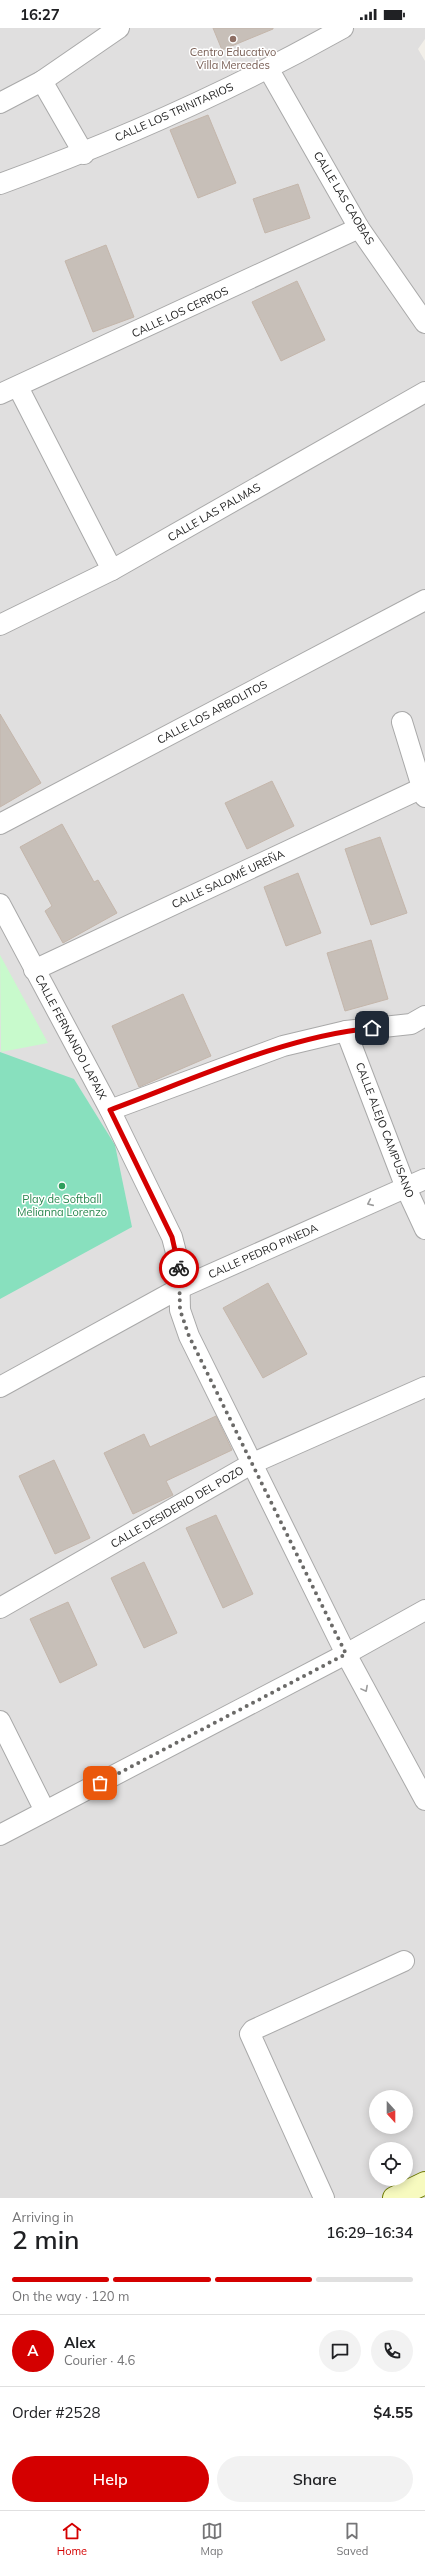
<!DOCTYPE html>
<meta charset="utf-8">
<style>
:root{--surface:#fff;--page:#f2f2f2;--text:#202124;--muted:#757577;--line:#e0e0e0;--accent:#d40000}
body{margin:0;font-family:Mulish,sans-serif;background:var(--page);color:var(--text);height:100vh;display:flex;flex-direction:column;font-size:15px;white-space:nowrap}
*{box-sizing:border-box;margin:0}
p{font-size:13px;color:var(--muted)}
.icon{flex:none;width:22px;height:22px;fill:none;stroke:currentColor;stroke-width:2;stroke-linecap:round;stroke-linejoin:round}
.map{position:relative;height:2170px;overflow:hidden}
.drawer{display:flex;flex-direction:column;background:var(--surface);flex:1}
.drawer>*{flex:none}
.needle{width:26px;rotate:159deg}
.fabs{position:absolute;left:369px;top:2062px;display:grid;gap:8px}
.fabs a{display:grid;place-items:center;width:44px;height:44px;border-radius:50%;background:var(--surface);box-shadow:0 2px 10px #0003;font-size:20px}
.pin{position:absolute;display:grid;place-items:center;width:34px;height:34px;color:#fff;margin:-17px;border-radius:8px;box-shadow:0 2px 6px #0006}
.courier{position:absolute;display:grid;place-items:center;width:40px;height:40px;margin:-20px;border:3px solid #d40000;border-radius:50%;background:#fff;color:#222;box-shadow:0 1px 5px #0007}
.summary em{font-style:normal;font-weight:600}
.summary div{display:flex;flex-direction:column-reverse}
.summary{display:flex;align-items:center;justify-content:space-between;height:68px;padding:0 12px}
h1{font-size:26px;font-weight:600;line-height:30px}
.bar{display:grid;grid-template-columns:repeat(4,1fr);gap:6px 4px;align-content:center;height:48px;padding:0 12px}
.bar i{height:5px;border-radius:3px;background:var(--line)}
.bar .selected{background:var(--accent)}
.bar p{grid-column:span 4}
.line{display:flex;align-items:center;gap:10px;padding:0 12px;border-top:1px solid var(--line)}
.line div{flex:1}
.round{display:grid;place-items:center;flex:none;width:42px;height:42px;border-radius:21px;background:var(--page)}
.action{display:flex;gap:8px;margin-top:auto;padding:8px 12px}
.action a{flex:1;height:46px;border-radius:24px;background:var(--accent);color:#fff;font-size:16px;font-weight:600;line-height:46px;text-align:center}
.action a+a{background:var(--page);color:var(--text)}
.status{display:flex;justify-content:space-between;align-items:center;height:28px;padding:0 20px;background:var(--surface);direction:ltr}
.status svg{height:11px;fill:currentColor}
.tab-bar{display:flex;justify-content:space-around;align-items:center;height:56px;border-top:1px solid var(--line);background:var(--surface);font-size:11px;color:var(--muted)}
.tab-bar a{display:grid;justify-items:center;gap:2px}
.tab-bar .selected{color:var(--accent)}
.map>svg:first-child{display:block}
.residential{fill:#e0dfdf;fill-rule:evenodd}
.park{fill:#c8facc}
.pitch{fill:#88e0be}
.building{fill:#c7bfb8;stroke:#c4b6ab}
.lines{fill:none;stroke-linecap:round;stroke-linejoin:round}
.street-casing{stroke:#a9a9a9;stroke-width:22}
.secondary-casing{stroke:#707d05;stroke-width:24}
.street{stroke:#fff;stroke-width:20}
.secondary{stroke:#f7fabf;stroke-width:22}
.oneway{stroke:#9c9c9c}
.done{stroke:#6b6a68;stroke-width:4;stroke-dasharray:0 7.2}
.route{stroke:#d40000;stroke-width:5}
.education-dot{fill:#8d6e63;stroke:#fff;stroke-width:1.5}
.leisure-dot{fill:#2e9e5b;stroke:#fff;stroke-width:1.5}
.labels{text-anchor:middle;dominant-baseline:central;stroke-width:3;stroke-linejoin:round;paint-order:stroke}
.education-label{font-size:11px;fill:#785e54;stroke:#fff}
.street-label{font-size:11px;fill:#222;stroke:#fff}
.leisure-label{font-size:11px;fill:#27864d;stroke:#fff}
</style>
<div class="status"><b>16:27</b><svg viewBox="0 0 49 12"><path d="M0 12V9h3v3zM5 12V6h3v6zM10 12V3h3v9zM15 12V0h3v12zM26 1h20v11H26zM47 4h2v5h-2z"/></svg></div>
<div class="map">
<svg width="425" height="2170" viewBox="0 0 425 2170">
<rect width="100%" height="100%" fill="#f2efe9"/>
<!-- residential -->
<path class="residential" d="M0 0H425V11L418 21 425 33V2170H0ZM376 2069H406V2099H376ZM376 2121H406V2151H376Z"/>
<!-- park -->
<path class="park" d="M0 927 48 1015 1 1024Z"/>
<!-- pitch -->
<path class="pitch" d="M0 1024 74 1051 115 1117 132 1199 0 1271Z"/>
<!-- building -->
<g class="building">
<path d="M213 0H273V1L222 22Z"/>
<path d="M208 87 236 155 198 170 170 102Z"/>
<path d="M298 156 310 190 265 205 253 171Z"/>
<path d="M106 217 134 289 93 304 65 233Z"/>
<path d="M297 253 325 312 281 333 252 274Z"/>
<path d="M0 686 41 755 0 779Z"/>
<path d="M272 753 294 798 247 821 225 775Z"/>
<path d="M62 796 94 854 98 852 117 885 63 915 45 883 52 878 20 819Z"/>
<path d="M380 809 407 885 371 897 345 821Z"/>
<path d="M298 845 321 905 286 918 264 859Z"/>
<path d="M371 912 388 971 345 983 327 925Z"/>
<path d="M183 966 211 1028 139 1059 112 998Z"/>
<path d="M268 1255 307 1326 263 1350 223 1280Z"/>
<path d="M216 1388 232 1422 166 1453 173 1467 133 1486 104 1425 144 1406 150 1419Z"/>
<path d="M54 1432 90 1510 55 1526 19 1448Z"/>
<path d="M216 1487 253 1566 223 1580 186 1500Z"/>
<path d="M144 1534 177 1605 144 1620 111 1550Z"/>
<path d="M68 1574 97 1637 60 1655 30 1591Z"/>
</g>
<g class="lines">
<defs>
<g id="street">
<path d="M269 42 359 200 425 295"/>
<path d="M42 53 84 126"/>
<path d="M0 75 42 53 119 0"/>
<path d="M0 156C118 113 233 62 343 0"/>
<path d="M18 359 112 542"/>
<path d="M0 366 359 200"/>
<path d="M0 597 112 542 425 364"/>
<path d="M402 694 425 769"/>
<path d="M0 796 425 572"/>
<path d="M0 876 110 1082 172 1209 179 1236 180 1282 189 1308 346 1626 425 1772"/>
<path d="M34 942 422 760"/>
<path d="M346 1003 406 1160 425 1201"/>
<path d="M110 1082 283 1018 346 1003 411 996 425 988"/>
<path d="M0 1359 180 1260 425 1151"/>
<path d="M0 1580 253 1435 425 1359"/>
<path d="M0 1693 45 1783"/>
<path d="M0 1807 346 1626 425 1582"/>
<path d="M324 2170 250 2006 253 2002 404 1933"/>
</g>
<path id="secondary" d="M394 2170 425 2155"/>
</defs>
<!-- street casing -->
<use href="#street" class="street-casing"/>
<!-- secondary casing -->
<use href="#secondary" class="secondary-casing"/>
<!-- street -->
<use href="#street" class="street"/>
<!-- secondary -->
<use href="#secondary" class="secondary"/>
</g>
<!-- one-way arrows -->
<defs><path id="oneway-chevron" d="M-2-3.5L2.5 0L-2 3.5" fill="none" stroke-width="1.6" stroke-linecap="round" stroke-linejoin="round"/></defs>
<g class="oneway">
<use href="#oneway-chevron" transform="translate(370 1175) rotate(156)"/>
<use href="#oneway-chevron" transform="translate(365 1661) rotate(62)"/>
</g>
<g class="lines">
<!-- done -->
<path class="done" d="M100 1755 346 1626 189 1308 180 1282 179 1240"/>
<!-- route -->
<path class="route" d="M179 1240 172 1209 110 1082C194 1051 283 1009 372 1000"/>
</g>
<!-- markers -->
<circle class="education-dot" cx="233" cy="11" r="4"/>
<circle class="leisure-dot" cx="62" cy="1158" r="4"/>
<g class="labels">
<!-- education labels -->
<g class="education-label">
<text x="233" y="24">Centro Educativo<tspan x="233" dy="13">Villa Mercedes</tspan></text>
</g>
<!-- street labels -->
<g class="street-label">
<text transform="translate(174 84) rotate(-24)">CALLE LOS TRINITARIOS</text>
<text transform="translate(344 170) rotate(59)">CALLE LAS CAOBAS</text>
<text transform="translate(180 284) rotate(-25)">CALLE LOS CERROS</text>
<text transform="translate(214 484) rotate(-30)">CALLE LAS PALMAS</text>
<text transform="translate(212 684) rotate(-28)">CALLE LOS ARBOLITOS</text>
<text transform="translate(228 851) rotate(-25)">CALLE SALOMÉ UREÑA</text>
<text transform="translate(71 1009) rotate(62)">CALLE FERNANDO LAPAIX</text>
<text transform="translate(385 1102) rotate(69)">CALLE ALEJO CAMPUSANO</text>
<text transform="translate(263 1223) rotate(-24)">CALLE PEDRO PINEDA</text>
<text transform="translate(177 1479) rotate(-30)">CALLE DESIDERIO DEL POZO</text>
</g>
<!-- leisure labels -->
<g class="leisure-label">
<text x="62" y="1171">Play de Softball<tspan x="62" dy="13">Melianna Lorenzo</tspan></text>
</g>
</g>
</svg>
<div class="fabs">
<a><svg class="needle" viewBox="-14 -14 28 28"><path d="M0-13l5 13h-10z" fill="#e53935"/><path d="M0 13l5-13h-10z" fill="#757577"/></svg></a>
<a><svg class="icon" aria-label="locate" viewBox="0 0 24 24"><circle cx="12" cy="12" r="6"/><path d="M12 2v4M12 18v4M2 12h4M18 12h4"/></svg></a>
</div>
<div class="pin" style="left:100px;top:1755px;background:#ea580c"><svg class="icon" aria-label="bag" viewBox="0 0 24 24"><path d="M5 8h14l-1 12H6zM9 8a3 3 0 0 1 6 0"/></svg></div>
<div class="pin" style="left:372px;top:1000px;background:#1f2937"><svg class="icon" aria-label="home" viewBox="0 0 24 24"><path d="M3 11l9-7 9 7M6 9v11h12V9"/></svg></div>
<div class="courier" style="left:179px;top:1240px"><svg class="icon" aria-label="bike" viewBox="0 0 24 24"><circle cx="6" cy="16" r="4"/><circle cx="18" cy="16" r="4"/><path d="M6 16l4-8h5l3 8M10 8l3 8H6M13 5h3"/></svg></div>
</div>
<section class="drawer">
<div class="summary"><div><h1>2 min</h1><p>Arriving in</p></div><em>16:29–16:34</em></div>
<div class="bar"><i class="selected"></i><i class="selected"></i><i class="selected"></i><i></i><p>On the way · 120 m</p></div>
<div class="line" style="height:72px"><b class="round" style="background:var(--accent);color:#fff">A</b><div><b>Alex</b><p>Courier · 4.6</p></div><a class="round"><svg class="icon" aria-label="chat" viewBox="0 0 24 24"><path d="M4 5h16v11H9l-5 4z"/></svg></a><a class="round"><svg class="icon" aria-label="phone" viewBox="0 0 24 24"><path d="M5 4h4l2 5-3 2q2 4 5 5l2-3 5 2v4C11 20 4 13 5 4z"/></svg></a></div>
<div class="line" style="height:52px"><div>Order #2528</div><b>$4.55</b></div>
<div class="action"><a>Help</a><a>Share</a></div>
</section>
<nav class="tab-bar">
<a class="selected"><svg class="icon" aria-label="home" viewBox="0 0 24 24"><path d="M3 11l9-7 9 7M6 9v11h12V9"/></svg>Home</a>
<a><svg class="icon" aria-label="map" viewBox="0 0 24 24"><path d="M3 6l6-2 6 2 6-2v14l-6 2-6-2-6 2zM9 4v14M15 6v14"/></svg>Map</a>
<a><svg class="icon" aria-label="saved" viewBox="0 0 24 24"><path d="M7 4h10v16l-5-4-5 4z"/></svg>Saved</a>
</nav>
